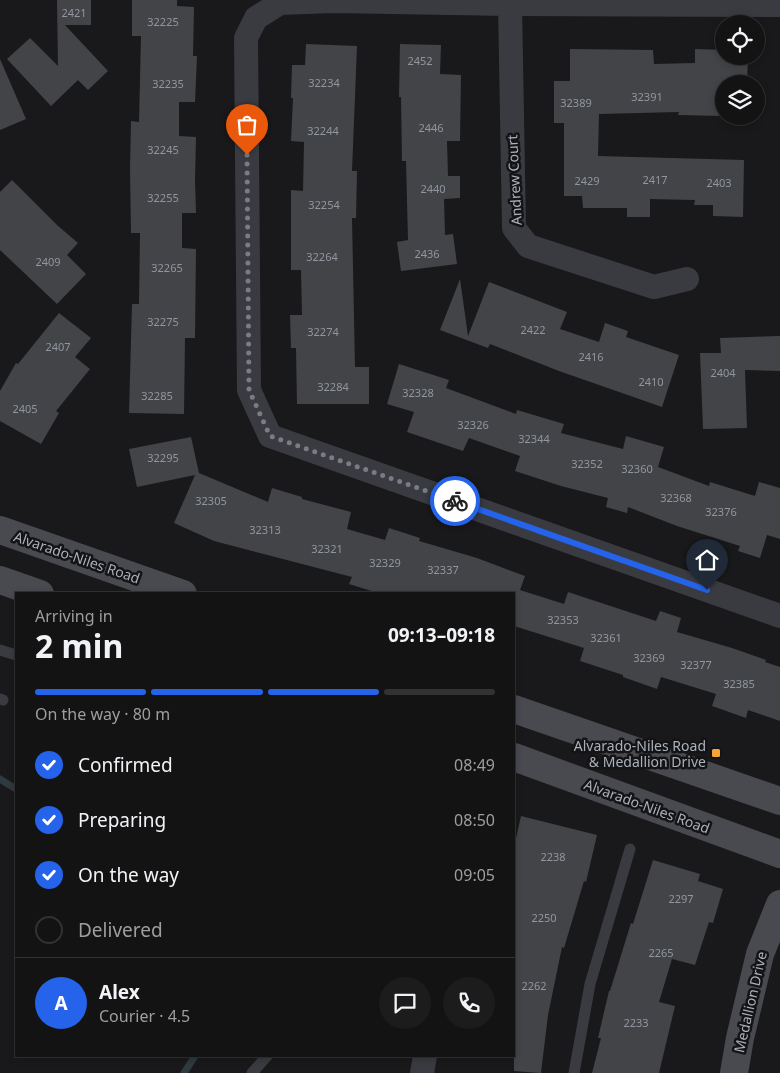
<!DOCTYPE html>
<meta charset="utf-8">
<style>
:root{--surface:#131314;--page:#1c1c1d;--text:#f1f3f6;--muted:#9d9ea0;--line:#323234;--accent:#2563eb}
body{margin:0;font-family:"Noto Sans",sans-serif;background:var(--page);color:var(--text);height:100vh;display:flex;flex-direction:column;font-size:19px;white-space:nowrap}
*{box-sizing:border-box;margin:0}
p{font-size:16px;color:var(--muted)}
.icon{flex:none;width:28px;height:28px;fill:none;stroke:currentColor;stroke-width:2;stroke-linecap:round;stroke-linejoin:round}
.map{position:relative;flex:1;overflow:hidden}
.side{position:absolute;left:15px;top:592px;width:500px;height:465px;display:flex;flex-direction:column;background:var(--surface);border-radius:0px;box-shadow:0 2px 8px #0003,0 0 0 1px var(--line)}
.side>*{flex:none}
.controls{position:absolute;left:715px;top:15px;display:grid;gap:10px}
.controls a{display:grid;place-items:center;width:50px;height:50px;border-radius:50%;background:var(--surface);box-shadow:0 2px 8px #0003,0 0 0 1px var(--line);font-size:25px}
.pin{position:absolute;display:grid;place-items:center;width:42px;height:42px;color:#fff;margin:-51px -21px;border-radius:50% 50% 50% 0;rotate:-45deg;box-shadow:0 0 5px #0007}
.pin .icon{rotate:45deg}
.courier{position:absolute;display:grid;place-items:center;width:50px;height:50px;margin:-25px;border:4px solid #2563eb;border-radius:50%;background:#fff;color:#222;box-shadow:0 1px 6px #0007}
.head em{font-style:normal;font-weight:700}
.head div{display:flex;flex-direction:column-reverse}
.head{display:flex;align-items:center;justify-content:space-between;height:85px;padding:0 20px}
h1{font-size:32px;font-weight:700;line-height:38px}
.bar{display:grid;grid-template-columns:repeat(4,1fr);gap:8px 5px;align-content:center;height:60px;padding:0 20px}
.bar i{height:6px;border-radius:4px;background:var(--line)}
.bar .on{background:var(--accent)}
.bar p{grid-column:span 4}
.line{display:flex;align-items:center;gap:12px;padding:0 20px;border-top:1px solid var(--line)}
.line div{flex:1}
.round{display:grid;place-items:center;flex:none;width:52px;height:52px;border-radius:26px;background:var(--page)}
ol{padding:0 20px;list-style:none}
li{display:flex;align-items:center;gap:15px;height:55px}
li p{margin-inline-start:auto}
li .icon{padding:5px;border-radius:50%;background:var(--accent);color:#fff;stroke-width:4}
li:last-child{color:var(--muted)}
li i{width:28px;height:28px;border:2px solid var(--line);border-radius:50%}
.map>svg:first-child{display:block}
.lines{fill:none;stroke-linecap:round;stroke-linejoin:round}
.stream{stroke:#2e3940;stroke-width:7}
.building{fill:#434448}
.lane{stroke:#3a3b40;stroke-width:11}
.street{stroke:#3a3b40;stroke-width:24}
.secondary{stroke:#484a50;stroke-width:28}
.done{stroke:#787c83;stroke-width:5;stroke-dasharray:0 9}
.route{stroke:#2563eb;stroke-width:6}
.poi-dot{fill:#f6a436;stroke:#141416;stroke-width:2}
.labels{text-anchor:middle;dominant-baseline:central;stroke-width:5;stroke-linejoin:round;paint-order:stroke}
.number-label{font-size:11px;fill:#91969e}
.street-label{font-size:14px;fill:#abb1bb;stroke:#141416}
.poi-label{font-size:14px;fill:#abb1bb;stroke:#141416;text-anchor:end}
</style>
<div class="map">
<svg width="780" height="1073" viewBox="0 0 780 1073">
<rect width="100%" height="100%" fill="#19191b"/>
<g class="lines">
<!-- stream -->
<g class="stream">
<path d="M0 779 16 789"/>
<path d="M184 1073 195 1056"/>
</g>
</g>
<!-- building -->
<g class="building">
<path d="M57 0H91V25H65L108 71 88 90 78 80 51 106 7 59 30 38 58 66Z"/>
<path d="M132 0H177V6L194 7 193 56H197L195 102H179V136L196 137 195 180 196 213H182V248L196 249 195 338H185L184 414 129 413 132 304H139L140 233H131L130 168 131 121 139 122 141 36H132Z"/>
<path d="M306 44 357 46 352 171H357L356 218H352L355 367H369V404H297L296 348H291L290 315H302L301 270H291V190L303 191 304 142 291 141 293 98H291L292 65H305Z"/>
<path d="M400 44 441 45 440 74 461 75 460 141H447L448 176H460V198L444 199 445 235 453 234 457 264 401 271 397 242 408 240 406 161H402L401 97H399Z"/>
<path d="M570 49 653 50 654 64 695 63V49L724 50V56H748L747 84H724V116L678 115 679 112 599 114 598 156 744 160 743 217 713 216V205H694L695 200 650 199V217H627V208H583L582 196H564V123H554V81H570Z"/>
<path d="M0 59 26 119 0 130Z"/>
<path d="M12 180 57 225 78 243 67 255 86 274 57 304 0 250V192Z"/>
<path d="M460 279 468 336 489 282 567 312 560 329 599 342 605 323 628 331 626 337 679 355 662 407 559 371 490 344 488 348 440 330Z"/>
<path d="M59 313 91 338 75 357 90 369 56 411 59 413 41 444 0 421V391L16 363 18 364Z"/>
<path d="M780 336V371L745 370 747 428 703 429 700 353H721L720 338Z"/>
<path d="M399 364 449 380 446 388 516 414 517 410 564 424 561 433 623 449 626 436 664 447 658 467 709 486 710 482 755 496 759 482 780 488V539L767 535 760 558 738 551 740 546 677 526 628 507 627 513 606 507 608 498 561 486 515 471 520 456 469 438 463 451 407 432 414 412 387 404Z"/>
<path d="M191 437 199 473 268 502 272 488 302 497V499L351 512 347 529 385 540 389 528 420 538 419 541 477 558 525 576 520 590 564 604 568 592 656 621 660 611 681 618 677 632 732 648 766 660 765 662 780 667V721L748 710 746 718 712 706 716 694 661 677 657 689 623 677V675L580 661 584 648 514 626V594H381L349 584 352 577 214 541 174 523 195 475 137 487 129 449Z"/>
<path d="M521 816 597 835 586 882 584 881 564 948 562 947 548 1015 541 1073 514 1071V847Z"/>
<path d="M653 860 700 874 698 881 723 889 713 923 709 922 695 965 672 959 659 1002 675 1006 659 1073H592L601 1038H598L609 991H610L631 923 633 924Z"/>
</g>
<g class="lines">
<!-- lane -->
<g class="lane">
<path d="M0 650 16 655"/>
<path d="M0 699 3 700"/>
<path d="M252 1073 267 1056"/>
<path d="M574 1073 590 984 630 849"/>
</g>
<!-- street -->
<g class="street">
<path d="M510 4 514 228 528 246 654 287 687 279"/>
<path d="M780 5 510 4 333 1 280 3 256 18 246 38 249 390 270 436 780 616"/>
<path d="M422 1073 425 1056"/>
</g>
<!-- secondary -->
<g class="secondary">
<path d="M0 530 183 594"/>
<path d="M0 580 40 594"/>
<path d="M514 709 780 801"/>
<path d="M514 757 780 854"/>
<path d="M734 1073 740 1038 760 954 780 904"/>
</g>
</g>
<g class="lines">
<!-- done -->
<path class="done" d="M247 155 249 390 270 436 455 501"/>
<!-- route -->
<path class="route" d="M455 501 707 590"/>
</g>
<!-- markers -->
<rect class="poi-dot" x="711" y="748" width="10" height="10" rx="2.5"/>
<g class="labels">
<!-- number labels -->
<g class="number-label">
<text x="74" y="12">2421</text>
<text x="163" y="21">32225</text>
<text x="420" y="60">2452</text>
<text x="324" y="82">32234</text>
<text x="168" y="83">32235</text>
<text x="647" y="96">32391</text>
<text x="576" y="102">32389</text>
<text x="431" y="127">2446</text>
<text x="323" y="130">32244</text>
<text x="163" y="149">32245</text>
<text x="655" y="179">2417</text>
<text x="587" y="180">2429</text>
<text x="719" y="182">2403</text>
<text x="433" y="188">2440</text>
<text x="163" y="197">32255</text>
<text x="324" y="204">32254</text>
<text x="427" y="253">2436</text>
<text x="322" y="256">32264</text>
<text x="48" y="261">2409</text>
<text x="167" y="267">32265</text>
<text x="163" y="321">32275</text>
<text x="533" y="329">2422</text>
<text x="323" y="331">32274</text>
<text x="58" y="346">2407</text>
<text x="591" y="356">2416</text>
<text x="723" y="372">2404</text>
<text x="651" y="381">2410</text>
<text x="333" y="386">32284</text>
<text x="418" y="392">32328</text>
<text x="157" y="395">32285</text>
<text x="25" y="408">2405</text>
<text x="473" y="424">32326</text>
<text x="534" y="438">32344</text>
<text x="163" y="457">32295</text>
<text x="587" y="463">32352</text>
<text x="637" y="468">32360</text>
<text x="676" y="497">32368</text>
<text x="211" y="500">32305</text>
<text x="721" y="511">32376</text>
<text x="265" y="529">32313</text>
<text x="327" y="548">32321</text>
<text x="385" y="562">32329</text>
<text x="443" y="569">32337</text>
<text x="563" y="619">32353</text>
<text x="606" y="637">32361</text>
<text x="649" y="657">32369</text>
<text x="696" y="664">32377</text>
<text x="739" y="683">32385</text>
<text x="553" y="856">2238</text>
<text x="681" y="898">2297</text>
<text x="544" y="917">2250</text>
<text x="661" y="952">2265</text>
<text x="534" y="985">2262</text>
<text x="636" y="1022">2233</text>
</g>
<!-- street labels -->
<g class="street-label">
<text transform="translate(514 180) rotate(-93)">Andrew Court</text>
<text transform="translate(77 557) rotate(19)">Alvarado-Niles Road</text>
<text transform="translate(647 806) rotate(20)">Alvarado-Niles Road</text>
<text transform="translate(750 1002) rotate(-77)">Medallion Drive</text>
</g>
<!-- poi labels -->
<g class="poi-label">
<text x="706" y="745">Alvarado-Niles Road<tspan x="706" dy="16">&amp; Medallion Drive</tspan></text>
</g>
</g>
</svg>
<div class="controls">
<a><svg class="icon" aria-label="locate" viewBox="0 0 24 24"><circle cx="12" cy="12" r="6"/><path d="M12 2v4M12 18v4M2 12h4M18 12h4"/></svg></a>
<a><svg class="icon" aria-label="layers" viewBox="0 0 24 24"><path d="M12 4l9 5-9 5-9-5zM3 14l9 5 9-5"/></svg></a>
</div>
<div class="pin" style="left:247px;top:155px;background:#ea580c"><svg class="icon" aria-label="bag" viewBox="0 0 24 24"><path d="M5 8h14l-1 12H6zM9 8a3 3 0 0 1 6 0"/></svg></div>
<div class="pin" style="left:707px;top:590px;background:#1f2937"><svg class="icon" aria-label="home" viewBox="0 0 24 24"><path d="M3 11l9-7 9 7M6 9v11h12V9"/></svg></div>
<div class="courier" style="left:455px;top:501px"><svg class="icon" aria-label="bike" viewBox="0 0 24 24"><circle cx="6" cy="16" r="4"/><circle cx="18" cy="16" r="4"/><path d="M6 16l4-8h5l3 8M10 8l3 8H6M13 5h3"/></svg></div>
<section class="side">
<div class="head"><div><h1>2 min</h1><p>Arriving in</p></div><em>09:13–09:18</em></div>
<div class="bar"><i class="on"></i><i class="on"></i><i class="on"></i><i></i><p>On the way · 80 m</p></div>
<ol>
<li><svg class="icon" aria-label="check" viewBox="0 0 24 24"><path d="M5 12l5 5 9-10"/></svg>Confirmed<p>08:49</p></li>
<li><svg class="icon" aria-label="check" viewBox="0 0 24 24"><path d="M5 12l5 5 9-10"/></svg>Preparing<p>08:50</p></li>
<li><svg class="icon" aria-label="check" viewBox="0 0 24 24"><path d="M5 12l5 5 9-10"/></svg>On the way<p>09:05</p></li>
<li><i></i>Delivered</li>
</ol>
<div class="line" style="height:90px"><b class="round" style="background:var(--accent);color:#fff">A</b><div><b>Alex</b><p>Courier · 4.5</p></div><a class="round"><svg class="icon" aria-label="chat" viewBox="0 0 24 24"><path d="M4 5h16v11H9l-5 4z"/></svg></a><a class="round"><svg class="icon" aria-label="phone" viewBox="0 0 24 24"><path d="M5 4h4l2 5-3 2q2 4 5 5l2-3 5 2v4C11 20 4 13 5 4z"/></svg></a></div>
</section>
</div>
